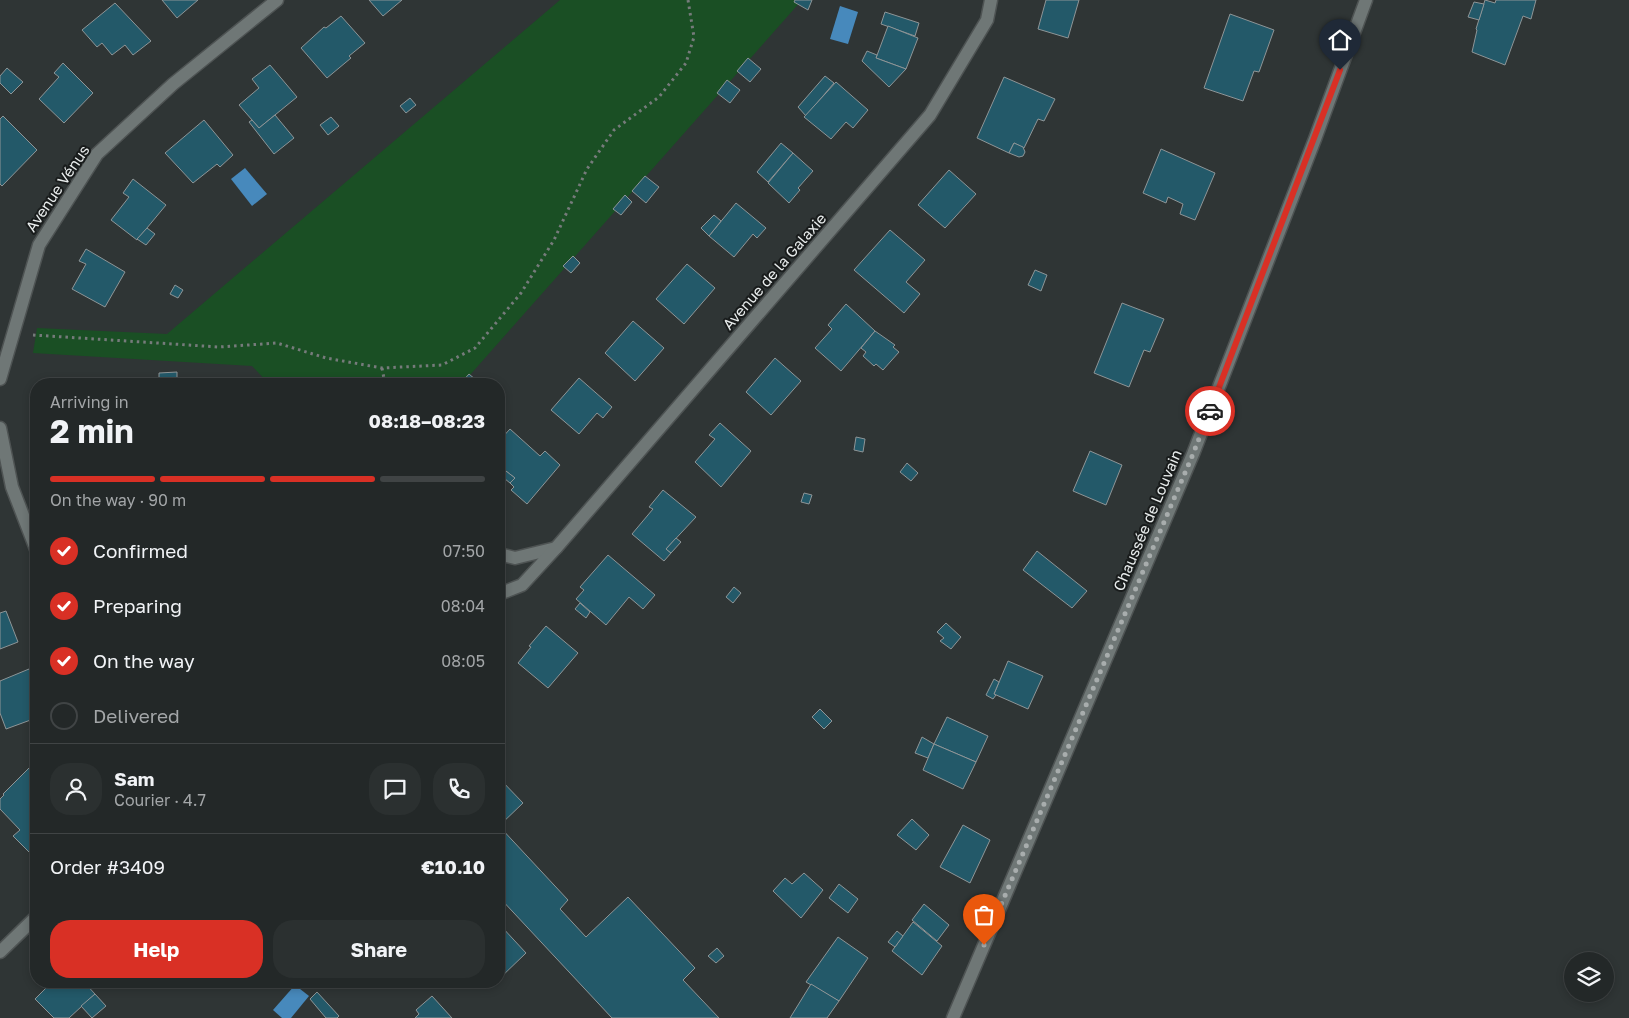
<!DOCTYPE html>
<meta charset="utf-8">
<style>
:root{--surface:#232828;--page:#2b3030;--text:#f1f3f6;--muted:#a3a6a8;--line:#404445;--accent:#d93025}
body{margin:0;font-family:"Golos Text",sans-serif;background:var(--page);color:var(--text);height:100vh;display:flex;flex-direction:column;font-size:19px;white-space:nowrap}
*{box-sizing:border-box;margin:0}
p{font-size:16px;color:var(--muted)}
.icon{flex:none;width:28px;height:28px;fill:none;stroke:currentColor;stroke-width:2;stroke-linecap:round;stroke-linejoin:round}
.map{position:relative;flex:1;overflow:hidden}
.drawer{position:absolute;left:30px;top:378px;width:475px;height:610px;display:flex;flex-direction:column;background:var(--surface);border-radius:20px;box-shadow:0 2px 8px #0003,0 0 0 1px var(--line)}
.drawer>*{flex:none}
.controls{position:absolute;left:1564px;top:952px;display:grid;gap:10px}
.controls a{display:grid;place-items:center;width:50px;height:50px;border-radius:50%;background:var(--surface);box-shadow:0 2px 8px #0003,0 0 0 1px var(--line);font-size:25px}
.pin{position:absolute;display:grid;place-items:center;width:42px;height:42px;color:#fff;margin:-51px -21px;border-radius:50% 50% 50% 0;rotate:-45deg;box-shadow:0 0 5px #0007}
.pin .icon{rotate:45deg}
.courier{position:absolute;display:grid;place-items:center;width:50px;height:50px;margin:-25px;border:4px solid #d93025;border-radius:50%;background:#fff;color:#222;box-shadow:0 1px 6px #0007}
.overview em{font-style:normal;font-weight:700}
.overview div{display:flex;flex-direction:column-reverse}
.overview{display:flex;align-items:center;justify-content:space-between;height:85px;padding:0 20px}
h1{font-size:32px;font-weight:700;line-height:38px}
.bar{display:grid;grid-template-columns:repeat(4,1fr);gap:8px 5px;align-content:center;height:60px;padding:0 20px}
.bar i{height:6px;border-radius:4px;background:var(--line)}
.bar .selected{background:var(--accent)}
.bar p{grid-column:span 4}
.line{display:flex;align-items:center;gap:12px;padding:0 20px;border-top:1px solid var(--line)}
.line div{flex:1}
.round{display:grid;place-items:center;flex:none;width:52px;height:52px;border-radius:20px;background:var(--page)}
ol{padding:0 20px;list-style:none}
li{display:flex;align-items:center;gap:15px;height:55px}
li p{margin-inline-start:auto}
li .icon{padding:5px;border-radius:50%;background:var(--accent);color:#fff;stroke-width:4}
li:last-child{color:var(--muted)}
li i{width:28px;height:28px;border:2px solid var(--line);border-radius:50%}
.primary-button{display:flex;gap:10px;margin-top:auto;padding:10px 20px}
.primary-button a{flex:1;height:58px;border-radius:20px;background:var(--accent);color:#fff;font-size:20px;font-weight:700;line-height:58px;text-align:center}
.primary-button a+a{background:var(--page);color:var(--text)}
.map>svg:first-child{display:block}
.green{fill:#1a4f24}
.water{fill:#4789bc}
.building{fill:#235969;stroke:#8e9597}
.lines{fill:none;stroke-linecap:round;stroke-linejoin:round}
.minor-casing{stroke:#4e5353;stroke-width:15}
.secondary-casing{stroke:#4e5353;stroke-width:15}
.path{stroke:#767b7b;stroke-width:3;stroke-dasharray:2.5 4;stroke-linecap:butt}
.minor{stroke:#6f7776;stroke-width:12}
.secondary{stroke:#6f7776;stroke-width:12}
.done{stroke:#a8adad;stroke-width:5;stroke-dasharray:0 9}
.route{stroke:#d93025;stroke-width:6}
.labels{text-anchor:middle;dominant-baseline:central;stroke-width:4;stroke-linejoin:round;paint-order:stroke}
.street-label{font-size:15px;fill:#e9eded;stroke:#191c1c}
</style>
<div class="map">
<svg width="1629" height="1018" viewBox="0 0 1629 1018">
<rect width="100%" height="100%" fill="#2f3535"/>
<!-- green -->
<path class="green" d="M560 0H802L462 384H338L335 381 332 384H269L252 366 33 353 37 328 167 334Z"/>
<!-- water -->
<g class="water">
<path d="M840 6 858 12 848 44 830 39Z"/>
<path d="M245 168 267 194 252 206 231 179Z"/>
<path d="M295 985 309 996 291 1018H282L273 1010Z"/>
</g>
<!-- building -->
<g class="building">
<path d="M162 0H198L177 18Z"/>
<path d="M369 0H402L383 16Z"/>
<path d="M795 0H812L808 10 794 2Z"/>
<path d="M1046 0H1079L1068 38 1038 29Z"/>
<path d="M1485 0 1495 3 1496 0H1536L1531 19 1523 16 1505 65 1472 52 1477 30 1476 29Z"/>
<path d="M1474 2 1484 4 1479 20 1468 17Z"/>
<path d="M115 3 151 41 133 55 125 45 112 55 102 43 97 47 82 30Z"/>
<path d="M885 12 919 23 915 36 881 24Z"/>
<path d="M1230 14 1274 30 1259 72 1254 71 1243 101 1204 88Z"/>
<path d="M341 16 365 43 349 56 351 58 327 78 301 48 324 27 326 28Z"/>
<path d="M888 26 918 38 906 69 876 58Z"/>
<path d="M867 51 877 55 876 58 906 69 889 87 862 61Z"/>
<path d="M748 58 761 69 750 82 737 71Z"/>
<path d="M63 63 93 93 64 123 39 99 59 77 54 73Z"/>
<path d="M270 65 297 97 259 128 239 105 259 88 252 79Z"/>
<path d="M7 68 23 82 11 94 0 83V76Z"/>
<path d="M825 76 834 83 806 116 798 107Z"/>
<path d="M1004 77 1055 99 1044 121 1038 119 1024 148 1014 143 1009 153 977 138Z"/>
<path d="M727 80 740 90 730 103 717 93Z"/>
<path d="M836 82 868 110 853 128 846 122 831 139 804 117Z"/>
<path d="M410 98 416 105 406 113 400 106Z"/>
<path d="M275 115 294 138 274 154 249 122 252 120 259 128Z"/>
<path d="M3 116 37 150 2 186 0 184V119Z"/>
<path d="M331 117 339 126 328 135 320 125Z"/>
<path d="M204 120 233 155 220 167 217 164 193 183 165 153Z"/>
<path d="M781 143 793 153 768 182 757 172Z"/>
<path d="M1014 143 1023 147 1025 152 1023 156 1019 157 1009 153Z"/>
<path d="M1161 149 1215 173 1195 220 1180 214 1183 204 1168 197 1166 203 1143 193Z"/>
<path d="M793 153 813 171 798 188 800 190 789 203 768 183Z"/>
<path d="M949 170 976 194 945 228 918 205Z"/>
<path d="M645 176 659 187 646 203 632 191Z"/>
<path d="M133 179 166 205 137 240 111 220 129 197 123 193Z"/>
<path d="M625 195 632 202 621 215 613 209Z"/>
<path d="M736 203 766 228 757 238 753 234 734 257 709 236Z"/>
<path d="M714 215 721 221 709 236 701 228Z"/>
<path d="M147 228 155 234 146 245 137 239Z"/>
<path d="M890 230 925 260 906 282 920 294 904 313 854 270Z"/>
<path d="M86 249 125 272 105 307 72 289 86 264 79 261Z"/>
<path d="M573 256 580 263 571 273 563 266Z"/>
<path d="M687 264 715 288 684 324 656 299Z"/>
<path d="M1035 270 1047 275 1041 291 1028 285Z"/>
<path d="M175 285 183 290 178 298 170 294Z"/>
<path d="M1122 303 1164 319 1150 352 1144 350 1129 387 1094 373Z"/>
<path d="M846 304 875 331 841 371 815 348 832 329 828 325Z"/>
<path d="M633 321 664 348 635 381 605 353Z"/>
<path d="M875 331 895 345 893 347 899 352 883 370 876 364 874 366 863 356 866 352 861 348Z"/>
<path d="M775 358 801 381 771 415 746 392Z"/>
<path d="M177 372V381L159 382V373Z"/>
<path d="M469 374 476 380 473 384H460Z"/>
<path d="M579 378 612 407 603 418 597 413 579 434 551 410Z"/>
<path d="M720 423 751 451 721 487 695 462 715 439 709 435Z"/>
<path d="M510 429 540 456 545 451 560 465 527 504 511 490 514 487 510 483 515 478 502 468 500 470 499 468V441Z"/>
<path d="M856 437 865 439 863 452 854 450Z"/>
<path d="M1090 451 1122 465 1106 505 1073 491Z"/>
<path d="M907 463 918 473 911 481 900 472Z"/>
<path d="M502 468 515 478 510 483 499 474V472Z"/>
<path d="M663 490 696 517 666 549 671 553 664 561 632 534 653 509 649 507Z"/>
<path d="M804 493 812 495 809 504 801 502Z"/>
<path d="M676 538 681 542 671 553 666 549Z"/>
<path d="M1037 551 1087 591 1072 608 1023 570Z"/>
<path d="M608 555 655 595 643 609 629 597 606 625 576 599 584 590 580 587Z"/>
<path d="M734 587 741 593 733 603 726 597Z"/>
<path d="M580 603 590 612 586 618 575 609Z"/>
<path d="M6 611 18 642 0 649V613Z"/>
<path d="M946 623 961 637 951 649 940 641 944 638 937 632Z"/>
<path d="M546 626 578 653 548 688 518 663 531 647 529 646Z"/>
<path d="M1008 661 1043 676 1028 709 994 694Z"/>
<path d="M29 669 36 689 31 691 36 706V718L6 729 0 713V681Z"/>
<path d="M994 679 999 682 994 694 996 695 993 699 986 695Z"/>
<path d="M820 709 832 721 824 729 812 717Z"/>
<path d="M947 717 988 736 976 762 934 744Z"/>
<path d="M922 737 934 744 928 758 915 753Z"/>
<path d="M934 744 976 762 963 789 923 770Z"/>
<path d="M36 761V847L30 853 13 836 20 830 0 809V799L4 795 3 794Z"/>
<path d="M499 778 523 803 499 826 568 900 560 909 586 937 628 897 695 968 683 980 719 1018H612L499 897Z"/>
<path d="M912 819 929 835 916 850 897 835Z"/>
<path d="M963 825 990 840 970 883 940 867Z"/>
<path d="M804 873 823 890 801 918 773 891 785 878 792 884Z"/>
<path d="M839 884 858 899 848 913 829 898Z"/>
<path d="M924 904 949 925 937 941 912 920Z"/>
<path d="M913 922 942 946 922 975 892 951Z"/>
<path d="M501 926 526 953 499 979V928Z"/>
<path d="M897 931 903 936 895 947 888 942Z"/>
<path d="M838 937 868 958 839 1001 806 982Z"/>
<path d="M717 948 724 956 716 963 708 956Z"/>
<path d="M53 981H83L95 994 69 1018H54L35 999Z"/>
<path d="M811 984 839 1001 827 1018H790Z"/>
<path d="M317 992 339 1016 337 1018H326L310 999Z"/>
<path d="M95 994 106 1006 92 1018 81 1006Z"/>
<path d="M432 996 452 1018H415L419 1014 416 1010Z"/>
</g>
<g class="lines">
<defs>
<g id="minor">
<path d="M0 379 39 245 97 154 173 84 277 0"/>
<path d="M0 428 12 487 36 549"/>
<path d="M499 554 515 558 556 548"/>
<path d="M499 594 522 585 556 548 930 115 987 20 991 0"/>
<path d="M0 952 36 917"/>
</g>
<path id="secondary" d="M953 1018 1193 454 1315 139 1366 0"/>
</defs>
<!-- minor casing -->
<use href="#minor" class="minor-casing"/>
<!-- secondary casing -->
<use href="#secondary" class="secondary-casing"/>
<!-- path -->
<g class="path">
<path d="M33 335 219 347 277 343 326 358 382 368 442 365 475 348 521 293 554 240 587 169 614 130 659 97 686 63 694 37 688 0"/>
<path d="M382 368 385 384"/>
</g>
<!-- minor -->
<use href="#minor" class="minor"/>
<!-- secondary -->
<use href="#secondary" class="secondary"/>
</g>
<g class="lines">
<!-- done -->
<path class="done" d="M984 945 1193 454 1210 411"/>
<!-- route -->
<path class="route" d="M1210 411 1340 70"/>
</g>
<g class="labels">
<!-- street labels -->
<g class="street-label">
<text transform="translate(57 188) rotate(-56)">Avenue Vénus</text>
<text transform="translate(774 271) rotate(-49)">Avenue de la Galaxie</text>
<text transform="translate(1147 520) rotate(-67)">Chaussée de Louvain</text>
</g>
</g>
</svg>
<div class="controls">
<a><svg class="icon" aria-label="layers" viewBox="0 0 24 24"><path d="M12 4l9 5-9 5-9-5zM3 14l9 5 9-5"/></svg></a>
</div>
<div class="pin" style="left:984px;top:945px;background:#ea580c"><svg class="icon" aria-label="bag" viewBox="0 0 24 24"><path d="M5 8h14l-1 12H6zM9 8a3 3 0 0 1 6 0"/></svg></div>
<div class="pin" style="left:1340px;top:70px;background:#1f2937"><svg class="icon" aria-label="home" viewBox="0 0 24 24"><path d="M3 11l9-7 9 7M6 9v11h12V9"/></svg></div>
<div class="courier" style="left:1210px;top:411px"><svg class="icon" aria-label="car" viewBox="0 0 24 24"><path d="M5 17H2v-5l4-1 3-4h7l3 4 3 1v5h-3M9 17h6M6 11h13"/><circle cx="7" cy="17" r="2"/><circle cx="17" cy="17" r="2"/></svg></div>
<section class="drawer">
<div class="overview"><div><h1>2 min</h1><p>Arriving in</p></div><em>08:18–08:23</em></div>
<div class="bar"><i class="selected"></i><i class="selected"></i><i class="selected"></i><i></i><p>On the way · 90 m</p></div>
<ol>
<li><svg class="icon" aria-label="check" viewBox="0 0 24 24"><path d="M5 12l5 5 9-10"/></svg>Confirmed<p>07:50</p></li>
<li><svg class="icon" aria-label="check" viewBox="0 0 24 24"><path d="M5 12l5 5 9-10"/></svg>Preparing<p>08:04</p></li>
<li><svg class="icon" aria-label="check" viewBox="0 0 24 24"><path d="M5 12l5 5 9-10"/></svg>On the way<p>08:05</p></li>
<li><i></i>Delivered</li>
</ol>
<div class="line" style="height:90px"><a class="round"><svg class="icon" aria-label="person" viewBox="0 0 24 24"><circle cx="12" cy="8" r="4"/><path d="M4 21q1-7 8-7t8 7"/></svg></a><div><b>Sam</b><p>Courier · 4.7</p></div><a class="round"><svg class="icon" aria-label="chat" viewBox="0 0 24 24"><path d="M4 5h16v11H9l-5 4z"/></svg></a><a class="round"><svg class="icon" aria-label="phone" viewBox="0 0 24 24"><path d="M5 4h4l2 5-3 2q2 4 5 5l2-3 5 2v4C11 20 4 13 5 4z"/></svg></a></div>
<div class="line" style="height:65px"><div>Order #3409</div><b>€10.10</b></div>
<div class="primary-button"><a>Help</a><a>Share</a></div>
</section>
</div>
